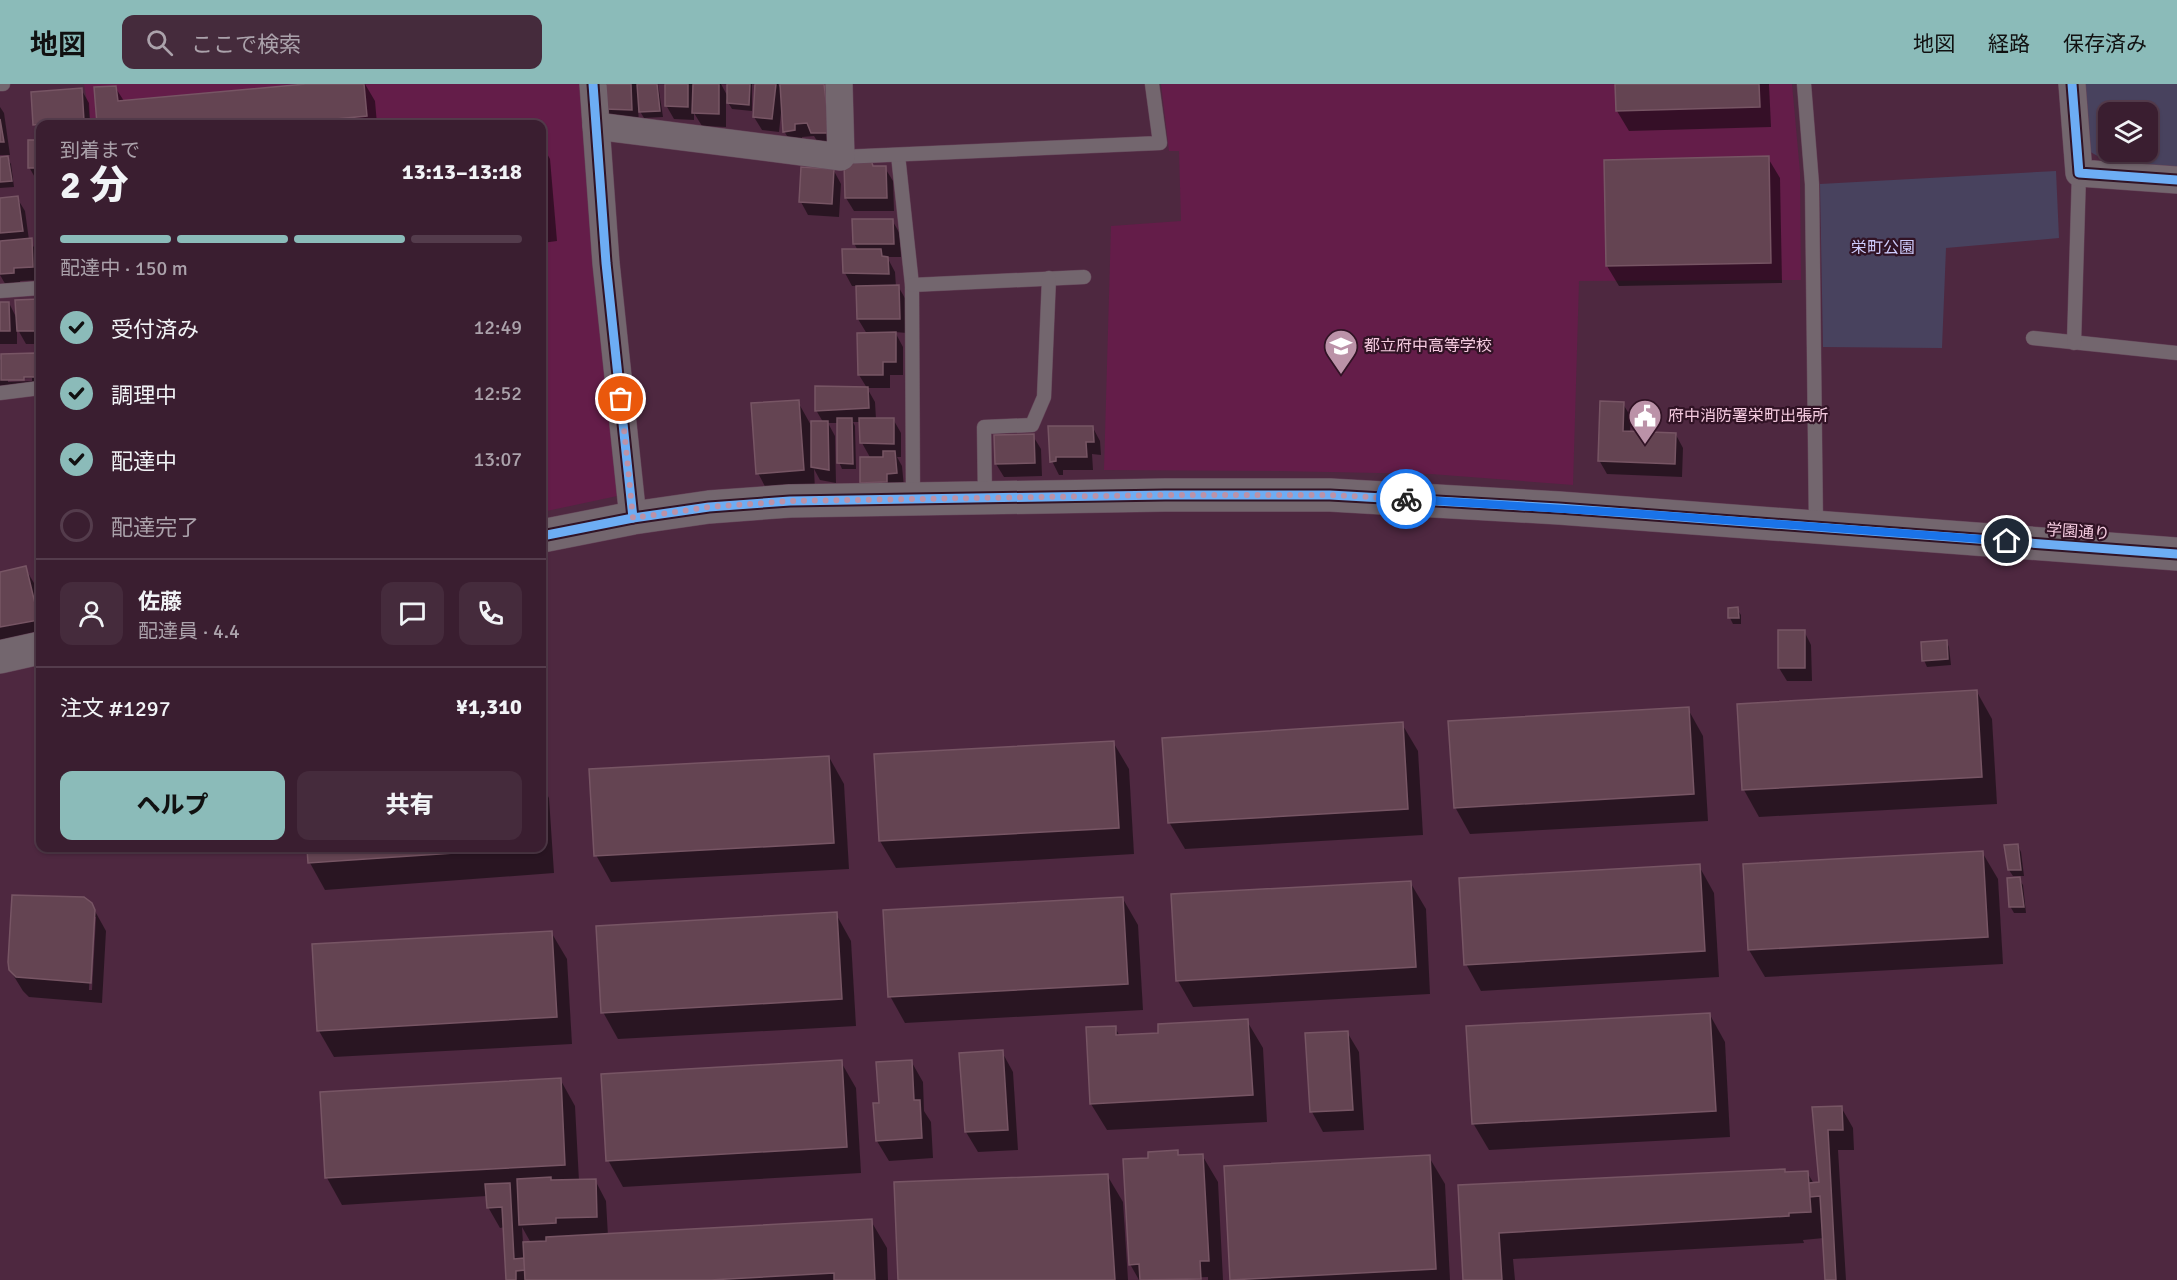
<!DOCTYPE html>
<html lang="ja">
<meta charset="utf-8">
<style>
:root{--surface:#3a1e30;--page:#452b3c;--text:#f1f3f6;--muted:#aba2ab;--line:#543c4c;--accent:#8bbbb9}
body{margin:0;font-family:Signika,"Noto Sans JP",sans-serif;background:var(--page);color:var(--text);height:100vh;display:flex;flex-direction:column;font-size:22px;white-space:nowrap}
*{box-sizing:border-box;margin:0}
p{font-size:20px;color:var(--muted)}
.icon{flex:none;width:33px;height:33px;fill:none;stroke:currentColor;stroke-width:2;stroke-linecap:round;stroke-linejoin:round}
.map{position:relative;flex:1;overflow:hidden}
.sheet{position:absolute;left:36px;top:36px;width:510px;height:732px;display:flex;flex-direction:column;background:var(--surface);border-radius:12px;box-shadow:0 2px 4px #0004,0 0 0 2px var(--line)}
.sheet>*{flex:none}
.tools{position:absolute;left:2098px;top:18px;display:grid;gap:12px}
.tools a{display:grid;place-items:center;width:60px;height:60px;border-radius:12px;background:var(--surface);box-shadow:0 2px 4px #0004,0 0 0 2px var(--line);font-size:30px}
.pin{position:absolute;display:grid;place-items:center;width:51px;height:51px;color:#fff;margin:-26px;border:3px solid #fff;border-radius:50%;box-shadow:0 2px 6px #0007}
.courier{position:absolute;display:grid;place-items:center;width:60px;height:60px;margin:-30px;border:4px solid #1a73e8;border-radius:50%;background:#fff;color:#222;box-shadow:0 2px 8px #0007}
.summary em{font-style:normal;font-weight:800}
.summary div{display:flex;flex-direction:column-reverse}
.summary{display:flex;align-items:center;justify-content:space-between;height:102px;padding:0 24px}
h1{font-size:39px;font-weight:800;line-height:45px}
.bar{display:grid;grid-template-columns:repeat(4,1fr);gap:9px 6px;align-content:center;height:72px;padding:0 24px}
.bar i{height:8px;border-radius:4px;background:var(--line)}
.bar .current{background:var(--accent)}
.bar p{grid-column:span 4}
.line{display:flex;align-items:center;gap:15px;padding:0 24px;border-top:2px solid var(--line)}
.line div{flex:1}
.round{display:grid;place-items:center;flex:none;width:63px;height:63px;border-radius:12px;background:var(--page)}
ol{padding:0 24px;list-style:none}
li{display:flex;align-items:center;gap:18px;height:66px}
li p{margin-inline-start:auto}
li .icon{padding:6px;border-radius:50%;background:var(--accent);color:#111;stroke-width:4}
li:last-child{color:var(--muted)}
li i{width:33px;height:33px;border:3px solid var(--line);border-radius:50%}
.primary-button{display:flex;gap:12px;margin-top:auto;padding:12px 24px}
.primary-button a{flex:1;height:69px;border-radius:12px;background:var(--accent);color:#111;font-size:24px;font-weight:800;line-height:69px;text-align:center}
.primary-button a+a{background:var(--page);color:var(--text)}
header{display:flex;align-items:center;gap:36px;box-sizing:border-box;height:84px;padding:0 30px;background:var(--accent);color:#111}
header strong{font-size:28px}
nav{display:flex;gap:33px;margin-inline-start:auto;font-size:21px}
.search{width:420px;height:54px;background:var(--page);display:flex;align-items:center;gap:15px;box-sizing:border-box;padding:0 21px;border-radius:12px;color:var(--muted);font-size:22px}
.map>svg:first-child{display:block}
.built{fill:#641d49}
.green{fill:#48425e;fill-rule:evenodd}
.shadow{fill:#0007;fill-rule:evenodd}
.building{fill:#644452;stroke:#775564;stroke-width:1.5}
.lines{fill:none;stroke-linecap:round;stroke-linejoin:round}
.service-casing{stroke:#654559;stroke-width:15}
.minor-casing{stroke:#654559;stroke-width:28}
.tertiary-casing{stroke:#654559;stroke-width:34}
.service{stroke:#73666e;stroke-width:14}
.minor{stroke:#73666e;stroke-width:27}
.tertiary{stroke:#73666e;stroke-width:33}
.cycleway-casing{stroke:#311325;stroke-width:13}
.cycleway{stroke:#6dadf4;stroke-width:9}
.done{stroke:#bb92a8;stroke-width:6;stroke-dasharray:0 10.8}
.route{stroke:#1a73e8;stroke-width:8}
.labels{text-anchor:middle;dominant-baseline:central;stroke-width:4.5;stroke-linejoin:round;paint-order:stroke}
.park-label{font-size:16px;fill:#ceccfc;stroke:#311325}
.poi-label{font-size:16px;fill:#f5cbe0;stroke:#311325;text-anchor:start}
.street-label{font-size:16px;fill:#f5cbe0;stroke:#311325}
</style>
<header>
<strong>地図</strong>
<div class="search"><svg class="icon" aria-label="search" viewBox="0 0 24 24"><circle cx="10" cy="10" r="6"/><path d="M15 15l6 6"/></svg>ここで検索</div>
<nav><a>地図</a><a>経路</a><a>保存済み</a></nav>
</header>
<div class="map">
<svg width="2177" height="1196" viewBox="0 0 2177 1196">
<rect width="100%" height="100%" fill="#4e2840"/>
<!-- built -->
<g class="built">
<path d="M84 0H583L622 411 542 428V40H91Z"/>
<path d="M1161 0H1792L1800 88 1801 196 1579 197 1573 401 1431 390 1278 387 1104 386 1111 142 1181 137 1179 67H1169Z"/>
</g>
<!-- green -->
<g class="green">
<path d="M2082 0H2177V82L2122 86 2087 66ZM2109 28H2148V68H2109Z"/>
<path d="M2056 87 2059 154 1946 164 1942 264 1823 263 1820 100Z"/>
</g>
<!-- shadow -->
<g class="shadow">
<path d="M323 0H365L375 17 377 40H99L95 5 115 3 124 17Z"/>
<path d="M605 0H637L639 3V0H658L663 33 644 34 638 24 639 39H614L606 25Z"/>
<path d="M666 0H721L728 13 729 0H752V27L732 25 726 15V43L702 42 694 29V36L674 35 666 21Z"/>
<path d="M757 0H778L782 7 824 0 831 13 836 62H820L814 52 802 53V59L792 60 784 47 783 29H781L779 48 762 46 754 33Z"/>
<path d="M1617 0H1769L1771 43 1629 47 1617 27Z"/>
<path d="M81 5 89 19 90 40H40V51L35 40Z"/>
<path d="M0 23 4 29 10 71H0Z"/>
<path d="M30 57H40V97H37L29 83Z"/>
<path d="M542 61 550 75 557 157 542 159Z"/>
<path d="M0 74H7L11 80 14 103 0 104Z"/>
<path d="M1768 74 1780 94 1782 199 1619 202 1607 182 1605 77Z"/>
<path d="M885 84 893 97 894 127H854L846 114Z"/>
<path d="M834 87 841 100 839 133 808 131 801 118Z"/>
<path d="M17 114 25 127 29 156 40 172V196L20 197 21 203H7L0 191V116Z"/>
<path d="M854 136H892L900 150 901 173H887L895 188 896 203 898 202 906 216 907 249 895 248 903 263V291H890V304H867L875 318 876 335H893L901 349V373H897L902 382 904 403H894V411L870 412 862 398V375H871L862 359 860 338H853L855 342 856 385H842L839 378V339H828L835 352 836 399 820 396 814 385 815 406 769 410 758 389 753 320 798 318 812 343V338H823L816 326V303L867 304 859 291V250H867L858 235V202H852L845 189 844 167H858L854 159Z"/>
<path d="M16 217H40V260H26L17 244V260H0V220L9 219 17 235Z"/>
<path d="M40 268V306L10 310 5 301V306H0V275L3 279 34 270 39 279ZM32 294V297L8 298V295Z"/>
<path d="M1623 320 1631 333 1630 349 1676 351 1683 364 1682 393 1607 390 1599 376Z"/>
<path d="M1050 343 1093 344 1100 357 1101 371 1092 370 1093 386H1063V391H1059L1052 377Z"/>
<path d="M1033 352 1041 365 1042 392 1004 393 996 380Z"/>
<path d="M25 484 37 504 40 521V558L0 566V489Z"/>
<path d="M1737 525 1741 531V540H1733L1730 534Z"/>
<path d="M1804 547 1811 561 1812 597H1787L1779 584Z"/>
<path d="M1946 557 1949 563 1951 581 1927 583 1924 576Z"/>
<path d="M1977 608 1992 635 1997 720 1759 733 1744 706 1739 621Z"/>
<path d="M542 615 545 621 546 639H542Z"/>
<path d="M1688 625 1703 652 1708 737 1470 750 1455 723Z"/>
<path d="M1402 640 1418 667 1423 751 1185 765 1169 738Z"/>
<path d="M1113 658 1129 685 1134 770 896 784 880 757Z"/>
<path d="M829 673 844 700 849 785 611 798 596 771Z"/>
<path d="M542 701 549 714 554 789 325 806 310 779 309 764H542Z"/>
<path d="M2018 762 2021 768 2024 792H2013L2009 786Z"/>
<path d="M1982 768 1998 795 2003 880 1765 893 1749 866 1744 781Z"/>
<path d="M1699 782 1714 809 1719 893 1481 907 1466 880Z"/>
<path d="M2019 795 2023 801 2026 829H2014L2010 822Z"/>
<path d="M1410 798 1426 825 1430 910 1193 923 1178 897Z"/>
<path d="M1123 815 1138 841 1143 926 905 939 890 912Z"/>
<path d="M91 820 106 847 102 919 29 913 23 907 10 886ZM93 833H96L92 906H89Z"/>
<path d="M836 830 851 857 856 942 618 955 603 928Z"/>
<path d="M551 848 567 875 572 960 334 973 319 947Z"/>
<path d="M1710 931 1725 958 1730 1053 1489 1066 1473 1039Z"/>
<path d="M1247 937 1263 964 1267 1038 1107 1046 1091 1020 1115 943 1120 953 1160 951Z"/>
<path d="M1347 948 1359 968 1364 1046 1323 1048 1312 1028Z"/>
<path d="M1002 968 1013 988 1018 1066 978 1068 966 1048Z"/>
<path d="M911 977 923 998 924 1027 931 1038 933 1074 889 1077 877 1057 880 1020Z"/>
<path d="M841 978 856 1004 861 1089 623 1103 608 1076Z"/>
<path d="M560 995 575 1022 579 1097 595 1096 606 1117 608 1152 871 1137 887 1164 888 1196H508L505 1143 500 1144 488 1123 487 1112 342 1121 327 1094ZM522 1143 531 1159H523Z"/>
<path d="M1841 1023 1853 1044 1854 1066H1838L1846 1196H1827L1824 1154 1803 1156 1804 1159 1513 1175 1515 1196H1465L1459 1103 1785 1086 1786 1089 1807 1088 1814 1100H1821L1814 1024Z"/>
<path d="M1177 1068 1179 1073 1202 1071 1218 1098 1223 1196H1203H1208V1193L1139 1196 1130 1180 1150 1075Z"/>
<path d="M1429 1073 1445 1100 1450 1196H1231L1225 1083Z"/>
<path d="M1107 1091 1123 1118 1128 1196H900Z"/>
</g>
<!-- building -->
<g class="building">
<path d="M306 0H364L367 32 336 35 337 40H309V37L268 40H97L94 3 116 2 118 17Z"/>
<path d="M603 0H631L632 26 605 25Z"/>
<path d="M637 0H657L660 27 639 28Z"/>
<path d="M665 0H688V23L665 22Z"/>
<path d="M693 0H719V30L692 29Z"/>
<path d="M727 0H750L749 21 727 19Z"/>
<path d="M755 0H776L772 35 753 33Z"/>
<path d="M780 0H824L830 49H811L807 39 795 40V46L783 48Z"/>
<path d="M1615 0H1759L1760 23 1616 27Z"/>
<path d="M82 4 84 37 33 41 31 8Z"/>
<path d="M0 35 4 58H0Z"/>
<rect x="28" y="56" width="12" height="28"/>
<path d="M8 72 12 97 0 98V73Z"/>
<path d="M1769 72 1771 179 1606 182 1604 76Z"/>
<path d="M871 76 873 82H886L887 114H845L844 79Z"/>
<path d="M801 83 834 85 832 120 799 118Z"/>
<path d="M542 85 546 137 542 138Z"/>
<path d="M18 112 23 147 0 149V114Z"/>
<path d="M852 135H893L894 160H853Z"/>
<path d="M32 154 33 183 14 184V189L0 190V157Z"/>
<path d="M37 154H40V183Z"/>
<path d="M842 165H881L882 172 888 173 889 190 843 189Z"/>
<path d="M899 201 900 235H857L856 202Z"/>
<path d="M40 215V247H17L15 216Z"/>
<path d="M0 218H9L10 247H0Z"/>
<path d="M896 248V278H883V291H858L857 249Z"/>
<path d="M38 267H40V291H37Z"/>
<path d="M35 269V293H24V296H1V270Z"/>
<path d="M815 302 868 303 869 324 815 327Z"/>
<path d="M799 316 804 386 756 390 751 319Z"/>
<path d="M1600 317 1624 318 1623 347 1676 349 1675 380 1598 377Z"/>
<path d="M837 334H852L853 380 837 379Z"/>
<path d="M859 334H894V360L860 359Z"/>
<path d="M811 337H828L829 386 811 383Z"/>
<path d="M1048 342H1093L1094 358H1086L1087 373H1056V377L1050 378Z"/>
<path d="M1034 350 1035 379 995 380 994 351Z"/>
<path d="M883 367H895L897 389 887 390V398L860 399V373H883Z"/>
<path d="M26 482 39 536 0 543V488Z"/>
<path d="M1738 523 1739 534H1728V524Z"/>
<rect x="1778" y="546" width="27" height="38"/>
<path d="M1947 556 1948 575 1922 577 1921 558Z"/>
<path d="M1977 606 1982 693 1742 706 1737 620Z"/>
<path d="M1689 623 1694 710 1454 724 1448 637Z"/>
<path d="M1403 638 1408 725 1168 739 1162 654Z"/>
<path d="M1114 657 1119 744 879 757 874 670Z"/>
<path d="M829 672 834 759 594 772 589 685Z"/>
<path d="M2018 760 2021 786H2008L2004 761Z"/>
<path d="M307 764H527L308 779Z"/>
<path d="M1983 767 1988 853 1748 866 1743 780Z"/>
<path d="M1700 780 1705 867 1464 881 1459 794Z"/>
<path d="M2020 793 2024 823H2009L2007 794Z"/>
<path d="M1411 797 1416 883 1176 897 1171 810Z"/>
<path d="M12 811 84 813 92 819 95 826 91 899 16 893 9 886 8 878Z"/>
<path d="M1123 813 1128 900 888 913 883 826Z"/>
<path d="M837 828 842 915 601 929 596 842Z"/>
<path d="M552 847 557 933 317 947 312 860Z"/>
<path d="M1710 929 1716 1027 1472 1040 1466 942Z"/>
<path d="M1248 935 1253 1011 1090 1020 1086 943 1116 942V951L1158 949V940Z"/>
<path d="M1348 947 1353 1026 1310 1028 1305 949Z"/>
<path d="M1003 966 1008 1046 965 1048 959 969Z"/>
<path d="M842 976 847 1063 606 1077 601 990Z"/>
<path d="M912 976 914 1016H920L922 1054 876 1057 873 1019H879L876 978Z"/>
<path d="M561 994 565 1081 325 1094 320 1008Z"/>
<path d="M1842 1022 1843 1046H1828L1836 1196H1825L1820 1112 1810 1113 1809 1099 1819 1098 1812 1023Z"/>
<path d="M1178 1066V1071L1203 1070 1209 1177H1200L1201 1195 1140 1196 1139 1180 1129 1181 1123 1075 1148 1074V1068Z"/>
<path d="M1430 1071 1436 1185 1230 1196 1224 1082Z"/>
<path d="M1785 1085V1088L1808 1087 1811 1128 1789 1129V1132L1499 1149 1502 1196H1463L1458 1101Z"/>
<path d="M1108 1090 1115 1196H898L894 1098Z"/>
<path d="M551 1093V1096L596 1095 597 1133 556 1134V1139L519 1141 517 1095Z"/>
<path d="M510 1099 514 1175 524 1174 525 1186 516 1187V1196H506L502 1123 487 1124 485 1100Z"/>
<path d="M872 1135 875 1196H834V1189L710 1196H525L523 1158 546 1157V1153Z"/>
</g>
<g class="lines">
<defs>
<g id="service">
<path d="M0 0H3"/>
<path d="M1804 0 1812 100 1816 442"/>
<path d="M898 71 912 201 913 414"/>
<path d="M841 73 1160 59 1152 0"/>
<path d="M912 201 1084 193"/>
<path d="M0 207 40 204"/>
<path d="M2033 254 2177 269"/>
<path d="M2074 259 2079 89"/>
<path d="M0 309 40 304"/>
<path d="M985 413 984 343 1032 341 1044 313 1049 194"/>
</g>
<g id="minor">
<path d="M593 0 606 179 633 434"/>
<path d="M2072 0 2079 89 2177 96"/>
<path d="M596 42 841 73 839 0"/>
</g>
<g id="tertiary">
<path d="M542 452 633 434 709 423 790 417 1165 411H1330L1559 424 2177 470"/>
<path d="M0 573 40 564"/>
</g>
</defs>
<!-- service casing -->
<use href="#service" class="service-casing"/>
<!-- minor casing -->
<use href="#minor" class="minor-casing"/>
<!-- tertiary casing -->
<use href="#tertiary" class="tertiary-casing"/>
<!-- service -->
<use href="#service" class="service"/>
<!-- minor -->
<use href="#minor" class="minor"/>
<!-- tertiary -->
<use href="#tertiary" class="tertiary"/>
<defs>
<g id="cycleway">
<path d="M593 0 606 179 633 434"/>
<path d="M2072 0 2079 89 2177 96"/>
<path d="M542 452 633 434 709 423 790 417 1165 411H1330L1559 424 2177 470"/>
</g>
</defs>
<!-- cycleway casing -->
<use href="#cycleway" class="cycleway-casing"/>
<!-- cycleway -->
<use href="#cycleway" class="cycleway"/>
</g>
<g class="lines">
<!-- done -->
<path class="done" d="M621 315 633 434 709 423 790 417 1165 411H1330L1406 415"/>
<!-- route -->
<path class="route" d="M1406 415 1629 429 2007 457"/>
</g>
<!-- icons -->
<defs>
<symbol id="school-pin" viewBox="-11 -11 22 30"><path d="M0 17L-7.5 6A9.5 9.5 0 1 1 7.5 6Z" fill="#bb92a8" stroke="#311325"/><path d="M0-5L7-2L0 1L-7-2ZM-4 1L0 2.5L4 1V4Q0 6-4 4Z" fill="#fff"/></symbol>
<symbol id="civic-pin" viewBox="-11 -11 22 30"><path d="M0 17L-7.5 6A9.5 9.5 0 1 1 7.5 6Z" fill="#bb92a8" stroke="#311325"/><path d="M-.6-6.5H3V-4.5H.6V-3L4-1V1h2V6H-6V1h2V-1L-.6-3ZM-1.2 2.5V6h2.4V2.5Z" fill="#fff"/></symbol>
</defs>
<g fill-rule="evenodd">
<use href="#school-pin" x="1322" y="243" width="38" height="52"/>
<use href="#civic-pin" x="1626" y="313" width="38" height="52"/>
</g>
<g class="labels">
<!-- park labels -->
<g class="park-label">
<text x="1883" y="164">栄町公園</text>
</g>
<!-- poi labels -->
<g class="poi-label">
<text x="1364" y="262">都立府中高等学校</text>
<text x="1668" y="332">府中消防署栄町出張所</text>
</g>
<!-- street labels -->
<g class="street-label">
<text transform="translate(2078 448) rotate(4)">学園通り</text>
</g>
</g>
</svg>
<div class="tools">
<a><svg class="icon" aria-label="layers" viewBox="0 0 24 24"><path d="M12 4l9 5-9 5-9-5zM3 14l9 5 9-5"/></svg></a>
</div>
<div class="pin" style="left:621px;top:315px;background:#ea580c"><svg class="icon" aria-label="bag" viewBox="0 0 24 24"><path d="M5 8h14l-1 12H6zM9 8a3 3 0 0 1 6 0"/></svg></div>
<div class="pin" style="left:2007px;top:457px;background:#1f2937"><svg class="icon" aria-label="home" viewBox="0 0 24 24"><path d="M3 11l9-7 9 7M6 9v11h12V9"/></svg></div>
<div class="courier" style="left:1406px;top:415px"><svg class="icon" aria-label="bike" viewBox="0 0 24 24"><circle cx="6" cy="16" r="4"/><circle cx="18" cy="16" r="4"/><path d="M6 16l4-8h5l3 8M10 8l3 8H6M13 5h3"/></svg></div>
<section class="sheet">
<div class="summary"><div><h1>2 分</h1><p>到着まで</p></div><em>13:13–13:18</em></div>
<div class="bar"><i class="current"></i><i class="current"></i><i class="current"></i><i></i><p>配達中 · 150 m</p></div>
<ol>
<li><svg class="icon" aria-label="check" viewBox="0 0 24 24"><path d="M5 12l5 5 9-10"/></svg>受付済み<p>12:49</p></li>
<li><svg class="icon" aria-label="check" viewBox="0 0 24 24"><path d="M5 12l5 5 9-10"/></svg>調理中<p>12:52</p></li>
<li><svg class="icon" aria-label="check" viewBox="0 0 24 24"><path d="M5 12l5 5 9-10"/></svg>配達中<p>13:07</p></li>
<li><i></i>配達完了</li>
</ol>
<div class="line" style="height:108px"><a class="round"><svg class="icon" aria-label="person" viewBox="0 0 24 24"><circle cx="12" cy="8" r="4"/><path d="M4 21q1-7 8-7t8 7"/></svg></a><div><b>佐藤</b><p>配達員 · 4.4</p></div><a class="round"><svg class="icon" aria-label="chat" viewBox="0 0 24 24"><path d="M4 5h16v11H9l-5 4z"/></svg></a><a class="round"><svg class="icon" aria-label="phone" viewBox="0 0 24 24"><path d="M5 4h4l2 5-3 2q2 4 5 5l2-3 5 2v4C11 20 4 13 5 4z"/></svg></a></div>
<div class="line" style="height:78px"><div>注文 #1297</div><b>¥1,310</b></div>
<div class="primary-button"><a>ヘルプ</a><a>共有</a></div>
</section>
</div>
